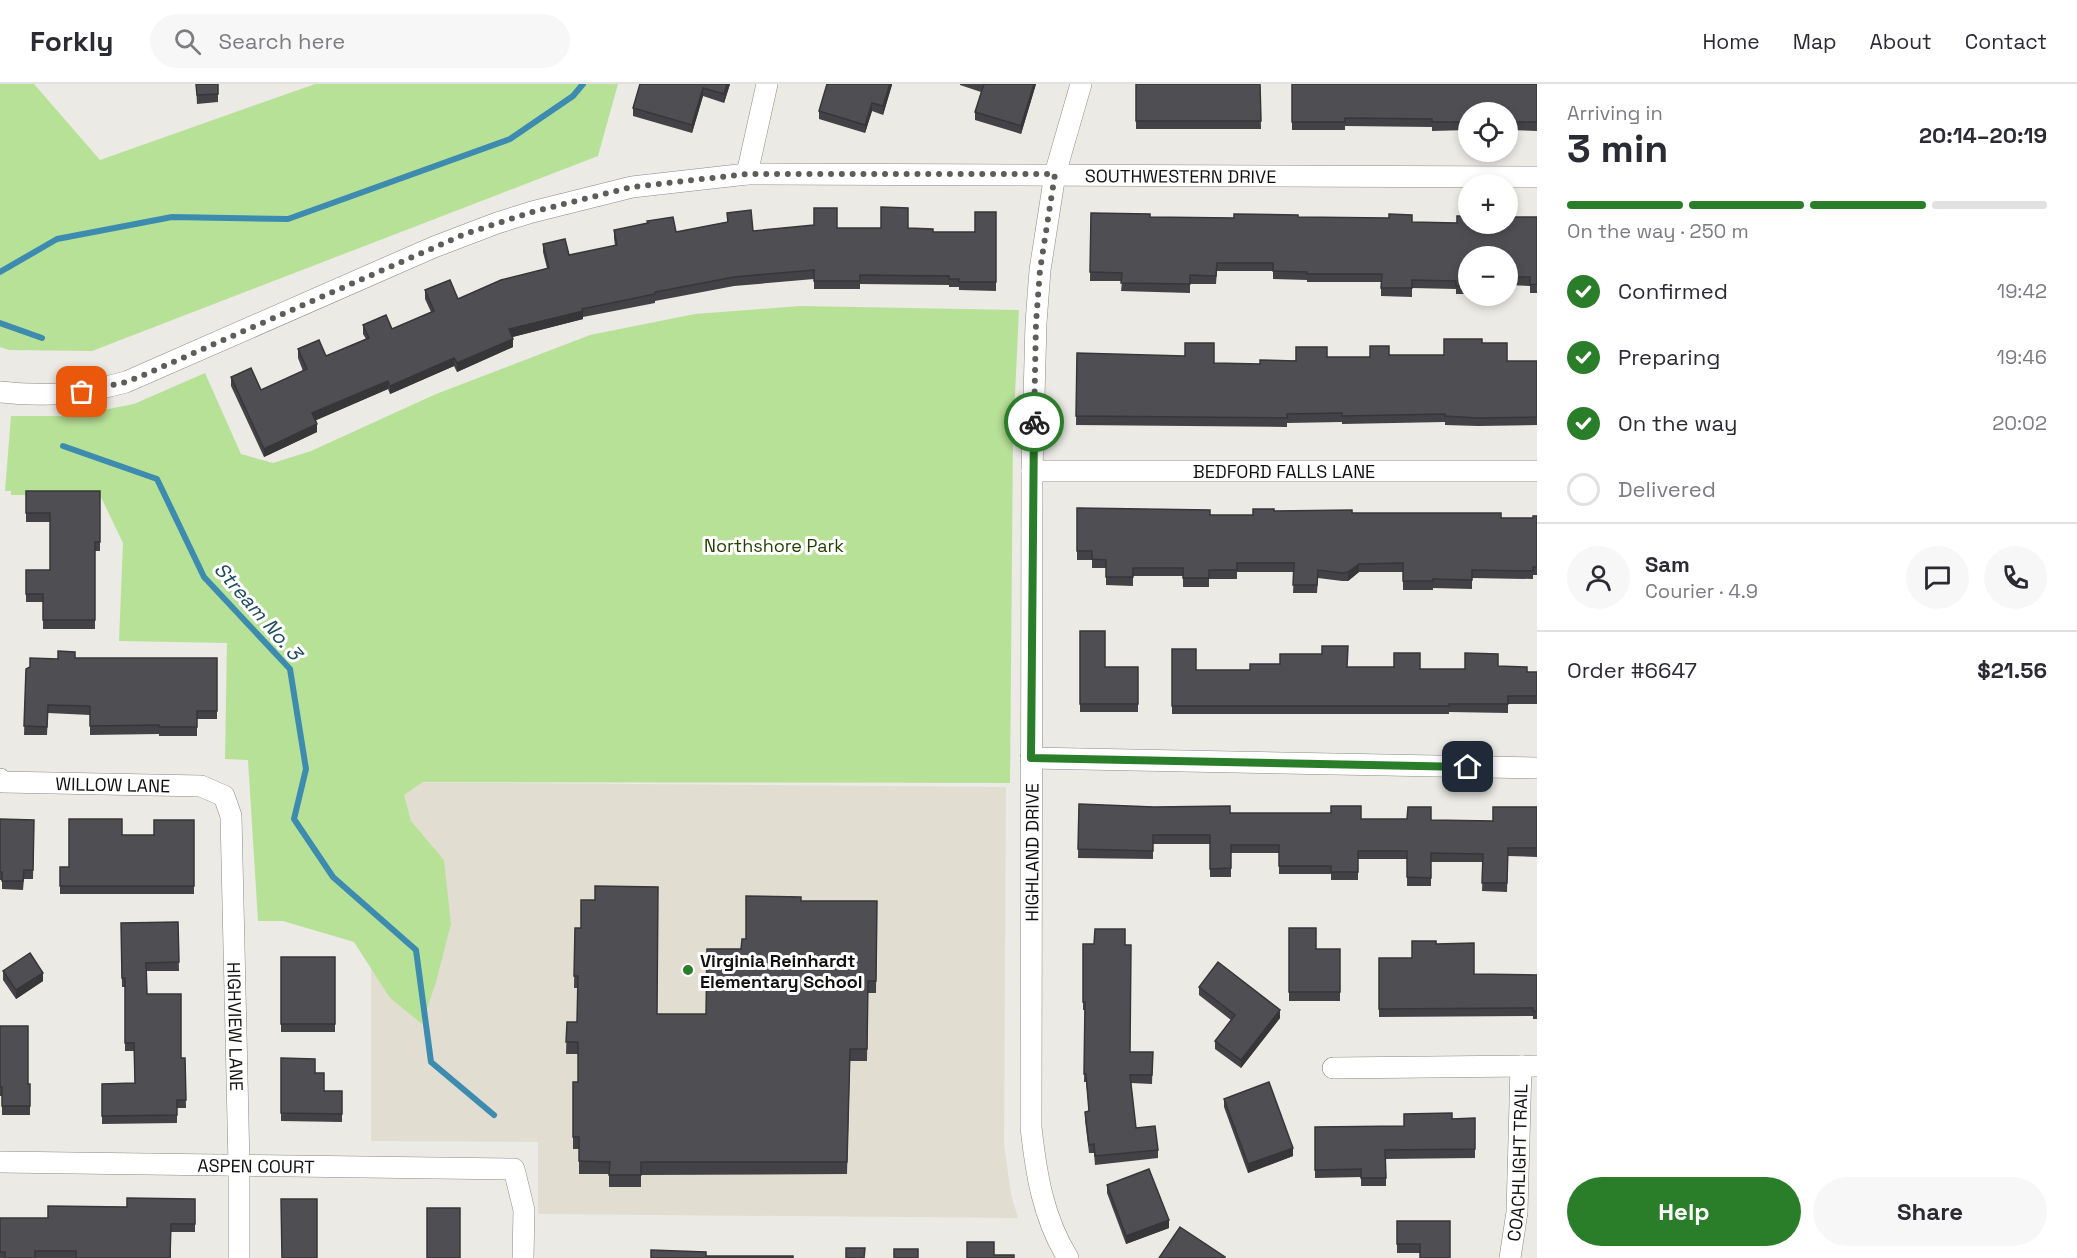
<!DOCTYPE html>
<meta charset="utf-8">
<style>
:root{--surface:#fff;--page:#f7f7f7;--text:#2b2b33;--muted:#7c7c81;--line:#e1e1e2;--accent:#2a7d29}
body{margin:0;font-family:"Space Grotesk",sans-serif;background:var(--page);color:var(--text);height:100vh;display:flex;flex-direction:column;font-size:22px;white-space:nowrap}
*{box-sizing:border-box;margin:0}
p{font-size:20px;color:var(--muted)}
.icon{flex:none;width:33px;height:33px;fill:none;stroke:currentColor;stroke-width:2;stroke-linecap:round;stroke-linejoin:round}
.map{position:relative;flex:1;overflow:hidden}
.drawer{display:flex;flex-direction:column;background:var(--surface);width:540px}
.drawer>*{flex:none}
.controls{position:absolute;left:1458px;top:18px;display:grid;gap:12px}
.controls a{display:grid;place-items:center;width:60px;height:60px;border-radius:50%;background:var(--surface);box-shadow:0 3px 9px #0003;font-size:30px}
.pin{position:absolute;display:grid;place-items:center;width:51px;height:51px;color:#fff;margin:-26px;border-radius:12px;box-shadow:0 3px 9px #0006}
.courier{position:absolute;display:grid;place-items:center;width:60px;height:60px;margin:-30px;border:4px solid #2a7d29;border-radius:50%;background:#fff;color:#222;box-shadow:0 2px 8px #0007}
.headline em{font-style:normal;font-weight:700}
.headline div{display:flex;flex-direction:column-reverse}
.headline{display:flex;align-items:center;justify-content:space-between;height:102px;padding:0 30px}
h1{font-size:39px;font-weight:700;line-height:45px}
.bar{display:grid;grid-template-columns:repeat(4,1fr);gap:9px 6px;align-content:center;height:72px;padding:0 30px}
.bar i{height:8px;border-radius:4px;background:var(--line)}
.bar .active{background:var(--accent)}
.bar p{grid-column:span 4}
.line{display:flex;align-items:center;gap:15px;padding:0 30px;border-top:2px solid var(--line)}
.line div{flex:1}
.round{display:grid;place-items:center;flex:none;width:63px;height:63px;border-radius:32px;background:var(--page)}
ol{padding:0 30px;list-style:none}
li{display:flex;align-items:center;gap:18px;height:66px}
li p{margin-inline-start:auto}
li .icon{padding:6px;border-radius:50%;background:var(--accent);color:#fff;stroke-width:4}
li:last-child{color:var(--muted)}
li i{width:33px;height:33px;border:3px solid var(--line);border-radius:50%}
.button{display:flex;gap:12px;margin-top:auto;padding:12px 30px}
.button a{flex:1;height:69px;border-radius:36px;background:var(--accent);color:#fff;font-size:24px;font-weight:700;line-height:69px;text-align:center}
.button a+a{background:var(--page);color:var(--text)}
header{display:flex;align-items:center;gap:36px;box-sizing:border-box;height:84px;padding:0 30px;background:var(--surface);border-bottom:2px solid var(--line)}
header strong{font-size:28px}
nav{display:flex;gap:33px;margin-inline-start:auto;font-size:21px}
.search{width:420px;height:54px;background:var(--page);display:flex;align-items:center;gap:15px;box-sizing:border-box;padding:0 21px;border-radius:33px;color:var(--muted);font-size:22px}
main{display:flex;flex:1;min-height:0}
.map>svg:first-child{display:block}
.built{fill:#e1ded1}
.green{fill:#b8e198}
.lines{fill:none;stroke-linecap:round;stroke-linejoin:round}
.stream{stroke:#3d8cb0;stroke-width:6}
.minor-casing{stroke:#8c8b86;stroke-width:22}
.minor{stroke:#fff;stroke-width:21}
.wall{fill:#434347}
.shaded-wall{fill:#37373a}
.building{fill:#4e4e53;stroke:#37373a;stroke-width:1.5}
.done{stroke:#5e5d5a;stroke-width:6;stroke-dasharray:0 10.8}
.route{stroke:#2a7d29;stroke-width:8}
.poi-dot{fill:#2a7d29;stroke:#fff;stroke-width:2}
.labels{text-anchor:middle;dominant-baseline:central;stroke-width:6;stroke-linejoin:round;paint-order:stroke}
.street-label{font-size:18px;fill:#121110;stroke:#fff}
.park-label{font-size:18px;fill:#254101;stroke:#fff}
.poi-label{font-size:18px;font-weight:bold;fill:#121110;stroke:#fff;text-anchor:start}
.water-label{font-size:20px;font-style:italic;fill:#1c4a60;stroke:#fff}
</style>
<header>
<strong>Forkly</strong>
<div class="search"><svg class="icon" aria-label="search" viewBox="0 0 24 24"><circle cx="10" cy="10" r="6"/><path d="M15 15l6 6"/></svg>Search here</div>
<nav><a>Home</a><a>Map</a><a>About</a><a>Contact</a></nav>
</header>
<main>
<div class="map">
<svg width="1537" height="1174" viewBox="0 0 1537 1174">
<rect width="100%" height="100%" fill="#ebeae4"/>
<!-- built -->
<path class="built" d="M368 698 1006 703 1004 1060 1011 1110 1018 1134 538 1130V1058L371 1057V714Z"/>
<!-- green -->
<g class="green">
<path d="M0 0H34L100 76 315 0H618L598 72 92 267 9 266 0 263Z"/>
<path d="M800 222 1019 226 1013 353 1010 699 423 698 404 711 411 737 444 776 451 840 436 898 422 940 390 914 354 858 283 837H258L248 676 225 675 227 559 119 557 123 459 100 411H11V407H5L11 332H72L134 320 205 289 241 370 273 379 311 367 436 310 590 251 695 230Z"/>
</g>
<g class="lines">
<!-- stream -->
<g class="stream">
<path d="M0 188 57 155 172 133 288 135 510 55 573 12 583 0"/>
<path d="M0 239 42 254"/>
<path d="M63 362 157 395 204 493 290 585 306 685 294 735 333 793 416 866 431 978 494 1031"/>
</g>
<defs>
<g id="minor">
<path d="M747 90 767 0"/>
<path id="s1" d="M0 308C46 313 82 310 126 298L434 163 497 139 532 128 632 103 747 90 1537 93"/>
<path id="s2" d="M1032 387H1537"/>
<path d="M1031 674 1537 684"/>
<path id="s3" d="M0 695 3 698 201 702 224 712 231 732 239 1081V1174"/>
<path d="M1333 984 1537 982"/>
<path id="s4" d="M0 1078 514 1085 524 1126 523 1174"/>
<path id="s5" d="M1068 1174C1043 1134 1036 1089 1031 1043L1032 387 1036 239 1040 186 1055 90 1081 0"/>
<path id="s6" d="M1510 1174 1517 1128 1521 982"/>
</g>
</defs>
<!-- minor casing -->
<use href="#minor" class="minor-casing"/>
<!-- minor -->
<use href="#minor" class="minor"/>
</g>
<!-- wall -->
<g class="wall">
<path d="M196 0H218V18L197 20Z"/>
<path d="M640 0H730L724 19 703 12 692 49 633 32V24Z"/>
<path d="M892 0 883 31 872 27 865 49 819 35V27Z"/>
<path d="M960 0H1036L1021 50 975 36V28L981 8 960 1Z"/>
<path d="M1136 0H1260L1261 45H1136Z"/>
<path d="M1292 0H1537V47L1508 46V28H1468V46L1432 47V43L1345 42V46H1292Z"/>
<path d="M996 128V207L959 206V203H949V201L860 200V205H814V195L734 202 655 217V219L583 233V235L512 253 513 263 457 288 454 282 390 310 388 305 316 336 317 348 264 373 231 302V293L261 306 303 287 298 274V265L326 272 366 255 363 250V241L392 245 431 228 425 215V206L458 215 547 184 543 168V160L569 171 615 162 614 154V146L676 148 727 138V129L753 147 837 144H908L933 148H975Z"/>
<path d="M1091 129 1150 133 1234 134 1298 133 1412 138 1457 139 1537 133V209H1530V202L1508 201V172H1468V210H1456V205L1412 204V213L1381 212V198H1307V196L1273 195V187H1217L1216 200H1190V209L1121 207 1122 197H1090Z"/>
<path d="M1482 259 1507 277H1537V341L1478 342 1445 341V338L1342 340V338L1287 339V343L1076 341 1077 269 1214 279 1260 280 1327 273H1370L1389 271H1444Z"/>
<path d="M26 407H100V467H95V545H43V518H26V486H50V438H26Z"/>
<path d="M1077 424 1210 431H1253L1274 427 1352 429 1501 434H1533L1537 432V491H1533V495L1472 494V505L1433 504V506H1403V488H1359L1348 497H1342L1318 494 1317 509H1293L1294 488H1237V495H1209V503H1183V492H1133V502L1106 501V484H1092V476H1077Z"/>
<path d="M1080 547 1105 583H1138V628H1080Z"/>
<path d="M1172 565 1196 586H1250L1347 583 1420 585H1465L1498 582 1527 588H1537V620H1508V629L1449 628V630H1172Z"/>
<path d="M75 574H217V635H197V652H159V650L90 651V631L48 629 47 651H24L26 585Z"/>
<path d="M1079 720 1230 729 1361 735 1493 737 1537 723V773L1508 772 1507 808 1482 807 1483 778H1431V802H1407V775H1358V796H1331V790H1279V769H1231V793H1210V760H1153V775L1078 774Z"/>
<path d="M0 735 34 736 33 795H24L23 806 2 805V796H0Z"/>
<path d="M194 736V810H60V783H69L122 751H154Z"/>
<path d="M595 816 657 930H706L746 855 801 817H877L876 909H868L867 977H850L847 1090 641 1091V1103H609V1090H579V1065H573V998H578V970H566L567 938H577V904H574L575 844H581Z"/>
<path d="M178 838 179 887H146L147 910 181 974H185L186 1024H177V1039L102 1040V1000L135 999 134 967H125V903H122L121 839Z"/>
<path d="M1289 844 1316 865H1340V917H1289Z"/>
<path d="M1083 860 1125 861 1130 968H1153L1152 1000 1131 999 1136 1044 1158 1066V1074L1095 1081 1094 1069H1089L1085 1036V1028L1089 1027 1086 998H1084L1085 926H1083Z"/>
<path d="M1436 860 1474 890 1537 891V935H1533V932L1379 933V874H1412Z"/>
<rect x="281" y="873" width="54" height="75"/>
<path d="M3 887 43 897 16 915 3 896Z"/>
<path d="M1199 903 1280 934 1241 984 1215 965V957L1231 936 1199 911Z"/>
<path d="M0 942 28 1000H30V1031H2V1012H0Z"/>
<path d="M281 974 315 989 324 1007H342V1038L281 1037Z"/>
<path d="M1224 1015 1293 1072 1248 1089 1224 1023Z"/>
<path d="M1475 1034V1074L1386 1075V1102H1361V1093L1315 1094V1043L1404 1042 1452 1035Z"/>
<path d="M1107 1101 1169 1144 1126 1160 1107 1109Z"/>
<path d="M195 1115V1148H171V1174H0V1134H48Z"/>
<path d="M1397 1137H1450L1420 1169H1397Z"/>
</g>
<!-- shaded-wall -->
<g class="shaded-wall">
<path d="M727 0H730L724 19V10Z"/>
<path d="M890 0H892V1L883 31V22Z"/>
<path d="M1034 0H1036L1021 50V42Z"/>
<path d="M703 4V12L692 49V41Z"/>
<path d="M872 19V27L865 49V41Z"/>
<path d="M583 227V235L509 254V245Z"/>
<path d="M513 255V263L457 288V279Z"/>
<path d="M454 274V282L390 310V302Z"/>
<path d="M388 297V305L312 338V329Z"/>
<path d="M317 340V348L264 373V365Z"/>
<path d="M1359 480V488L1348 497V488Z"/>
<path d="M43 889V897L16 915V906Z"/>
<path d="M1280 926V934L1241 984V976Z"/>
<path d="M1293 1064V1072L1248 1089V1080Z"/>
<path d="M1169 1136V1144L1126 1160V1152Z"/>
</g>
<!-- building -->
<g class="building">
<path d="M196 0H218V10L197 11Z"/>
<path d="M640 0H727L724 10 703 4 692 41 633 24Z"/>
<path d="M827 0H890L883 22 872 19 865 41 819 27Z"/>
<path d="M984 0H1034L1021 42 975 28Z"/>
<path d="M1136 0H1260L1261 37H1136Z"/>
<path d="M1292 0H1537V38H1508V28H1468V38H1432V35L1345 34V38H1292Z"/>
<path d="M881 123 908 124V144L933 145V148H975V128H996V198H959V195H949V192L860 191V197H814V186L734 193 655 208V210L582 225 583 227 509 245 513 255 457 279 454 274 390 302 388 297 312 329 317 340 264 365 231 293 251 284 261 306 307 285 298 265 319 256 326 272 369 254 363 241 386 231 392 245 434 227 425 206 450 196 458 215 501 196 549 184 543 160 565 155 569 171 617 161 614 146 648 139 647 137 673 133 676 148 728 138 727 129 751 126 753 147 814 141V124H837V144H881Z"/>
<path d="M1091 129 1150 130V133L1234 134V130L1298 131V133L1389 134V130L1412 131V138L1457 139V132H1468V140H1508V133H1537V200L1530 201V193H1508V172H1468V202H1456V197L1412 196V204H1381L1382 190H1307V188L1273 187V179H1217L1216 192 1190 191V200L1121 199 1122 189 1090 188Z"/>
<path d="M1444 255H1482V259H1507V277H1537V333L1478 334 1445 332V330L1342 332V329L1287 330V334L1076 332 1077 269 1185 272V259H1214V279L1260 280V276L1296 277V263H1327V273H1370V262H1389V271H1444Z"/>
<path d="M26 407H100V458H95V536H43V510H26V486H50V429H26Z"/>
<path d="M1077 424 1210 426V431H1253V425H1274V427L1352 426V429H1501V434H1533V432H1537V483H1533V487L1472 486V496L1433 495V497H1403V479L1359 480 1348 488 1342 489 1318 486 1317 501H1293L1294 479H1237V486H1209V494H1183V484H1133V493H1106V476L1092 475V467H1077Z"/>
<path d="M1080 547H1105V583H1138V620H1080Z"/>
<path d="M1322 562H1348L1347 583H1394V569H1420V585H1465V569L1498 570V582L1527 583V588H1537V612H1508V620H1449V622H1172V565H1196V586H1250V580H1280V570H1322Z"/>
<path d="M58 567 75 568V574H217V627H197V643H159V641L90 642V622L48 621 47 643 24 642 26 585 30 583V574L58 575Z"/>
<path d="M1079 720 1154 723 1230 722V729H1331V722H1361V735H1407L1408 723H1431V736L1493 737V723H1537V764H1508L1507 799H1482L1483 770 1431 769V794L1407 793V767H1358V788H1331V782H1279V761H1231V784L1210 785V751H1153V767L1078 765Z"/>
<path d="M0 735 34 736 33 786H24L23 797H2V788H0Z"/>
<path d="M69 735H122V751H154V736H194V802H60V783H69Z"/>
<path d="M595 802 658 803 657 930H706L707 865H741L742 855H746V812L801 813V817H877L876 897H868L867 965H850L847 1078H641V1091H609L610 1078 579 1077V1053H573V998H578V958H566L567 938H577L578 892H574L575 844H581V816H595Z"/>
<path d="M178 838 179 878 146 879 147 910H181V974H185L186 1016H177V1031L102 1032V1000L135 999 134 959H125V894H122L121 839Z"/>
<path d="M1289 844H1316V865H1340V908H1289Z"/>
<path d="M1095 845H1125V861H1131L1130 968H1153L1152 991H1130L1136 1044 1155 1042 1158 1066 1095 1072 1094 1060 1089 1061 1085 1028 1089 1027 1086 990H1084L1085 918H1083V860H1094Z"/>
<path d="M1412 857H1436V860L1474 859V890L1537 891V927H1533V924L1379 925V874H1412Z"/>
<path d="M30 869 43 889 16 906 3 887Z"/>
<rect x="281" y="873" width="54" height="67"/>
<path d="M1218 878 1280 926 1241 976 1215 957 1235 931 1199 903Z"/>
<path d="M0 942H28V1000H30V1022H2V1003H0Z"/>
<path d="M281 974 315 975V989H324V1007H342V1030L281 1029Z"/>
<path d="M1269 998 1293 1064 1248 1080 1224 1015Z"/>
<path d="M1452 1029V1035L1475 1034V1065L1385 1066 1386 1094H1361V1085L1315 1086V1043L1404 1042V1030Z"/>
<path d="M1149 1085 1169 1136 1126 1152 1107 1101Z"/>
<path d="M127 1114 195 1115V1140H171L170 1174H76V1167H35V1174H5V1168H0V1134H48V1122L127 1123Z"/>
<path d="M281 1115H317V1174H282Z"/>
<rect x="427" y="1124" width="33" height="50"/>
<path d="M1397 1137H1450V1174H1420V1160H1397Z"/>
<path d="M1180 1143 1225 1173V1174H1159Z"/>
<path d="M967 1158H994V1171H1014V1174H967Z"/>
<path d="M846 1164H865L864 1174H846Z"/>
<rect x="894" y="1165" width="24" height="9"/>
<path d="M651 1166 706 1168V1172H793V1174H651Z"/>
</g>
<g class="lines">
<!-- done -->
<path class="done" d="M82 308 126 298 146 290 465 150 532 128 632 103 747 90H1055L1040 186 1036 239 1034 338"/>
<!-- route -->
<path class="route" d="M1034 338 1031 674 1468 683"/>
</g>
<!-- markers -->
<circle class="poi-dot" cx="688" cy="886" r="6"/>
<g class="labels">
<!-- street labels -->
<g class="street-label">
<text stroke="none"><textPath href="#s1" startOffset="1220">SOUTHWESTERN DRIVE</textPath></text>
<text stroke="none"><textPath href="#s2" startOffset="252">BEDFORD FALLS LANE</textPath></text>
<text stroke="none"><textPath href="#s3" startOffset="114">WILLOW LANE</textPath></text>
<text stroke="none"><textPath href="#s5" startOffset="412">HIGHLAND DRIVE</textPath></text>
<text stroke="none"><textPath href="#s3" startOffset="459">HIGHVIEW LANE</textPath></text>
<text stroke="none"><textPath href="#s6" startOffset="96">COACHLIGHT TRAIL</textPath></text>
<text stroke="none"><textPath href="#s4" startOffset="256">ASPEN COURT</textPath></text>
</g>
<!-- park labels -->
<g class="park-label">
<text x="774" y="461">Northshore Park</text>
</g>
<!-- poi labels -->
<g class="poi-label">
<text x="700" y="876">Virginia Reinhardt<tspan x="700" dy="21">Elementary School</tspan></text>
</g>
<!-- water labels -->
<g class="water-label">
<text transform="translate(258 527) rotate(49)">Stream No. 3</text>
</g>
</g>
</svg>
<div class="controls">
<a><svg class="icon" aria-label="locate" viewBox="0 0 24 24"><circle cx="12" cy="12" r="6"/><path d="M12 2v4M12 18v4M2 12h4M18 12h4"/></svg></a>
<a>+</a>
<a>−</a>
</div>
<div class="pin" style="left:82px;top:308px;background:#ea580c"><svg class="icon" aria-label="bag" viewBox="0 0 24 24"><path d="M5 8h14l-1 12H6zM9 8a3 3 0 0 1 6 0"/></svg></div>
<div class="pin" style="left:1468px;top:683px;background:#1f2937"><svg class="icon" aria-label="home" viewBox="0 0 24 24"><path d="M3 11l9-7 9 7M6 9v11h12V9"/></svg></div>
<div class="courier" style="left:1034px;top:338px"><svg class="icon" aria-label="bike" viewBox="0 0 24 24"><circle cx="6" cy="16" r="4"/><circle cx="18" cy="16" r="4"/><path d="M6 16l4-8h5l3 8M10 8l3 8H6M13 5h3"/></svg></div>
</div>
<section class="drawer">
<div class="headline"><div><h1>3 min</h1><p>Arriving in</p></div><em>20:14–20:19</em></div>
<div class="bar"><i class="active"></i><i class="active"></i><i class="active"></i><i></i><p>On the way · 250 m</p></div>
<ol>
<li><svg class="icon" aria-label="check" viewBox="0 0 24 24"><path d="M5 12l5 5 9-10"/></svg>Confirmed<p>19:42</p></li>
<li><svg class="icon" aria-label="check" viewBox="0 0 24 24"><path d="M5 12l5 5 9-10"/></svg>Preparing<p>19:46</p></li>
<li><svg class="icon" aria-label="check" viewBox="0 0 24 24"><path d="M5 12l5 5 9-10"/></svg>On the way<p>20:02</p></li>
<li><i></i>Delivered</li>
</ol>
<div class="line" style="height:108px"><a class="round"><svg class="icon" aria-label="person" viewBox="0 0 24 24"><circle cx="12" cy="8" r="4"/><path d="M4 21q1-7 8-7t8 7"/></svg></a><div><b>Sam</b><p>Courier · 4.9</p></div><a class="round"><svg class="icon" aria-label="chat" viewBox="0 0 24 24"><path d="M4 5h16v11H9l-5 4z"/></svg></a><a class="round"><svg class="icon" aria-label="phone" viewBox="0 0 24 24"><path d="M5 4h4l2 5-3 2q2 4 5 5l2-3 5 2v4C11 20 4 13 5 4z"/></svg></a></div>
<div class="line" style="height:78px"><div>Order #6647</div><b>$21.56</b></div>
<div class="button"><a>Help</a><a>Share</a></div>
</section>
</main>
